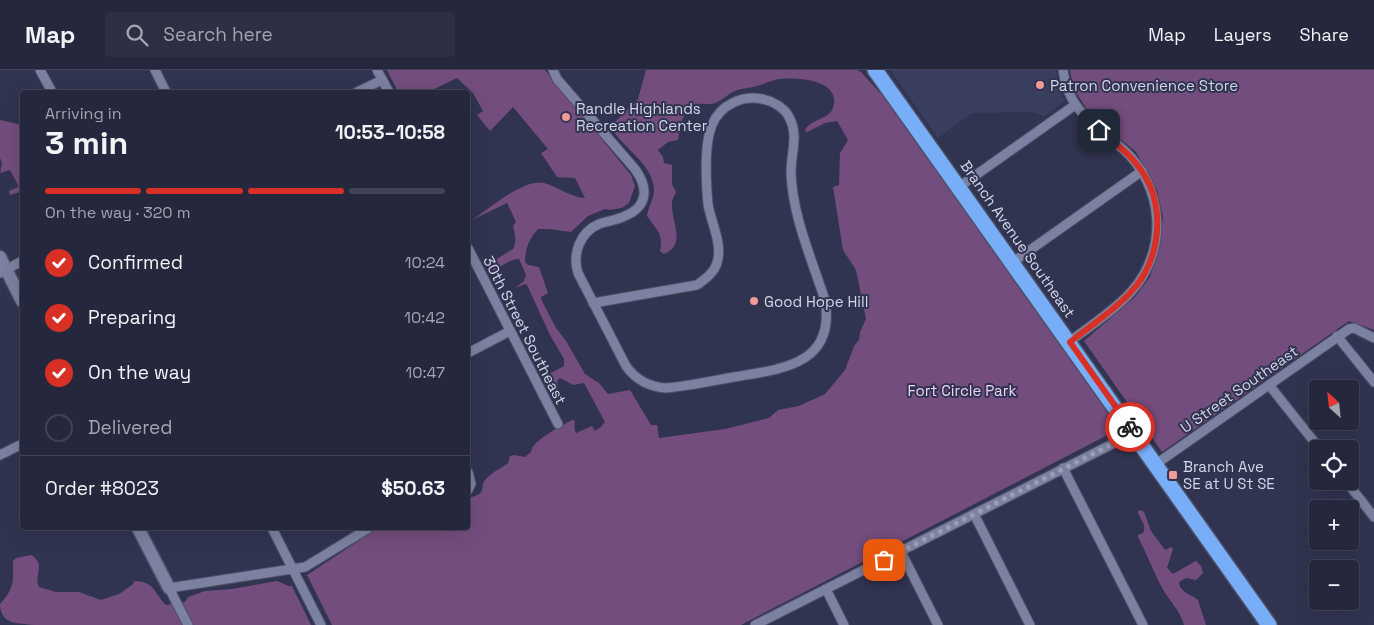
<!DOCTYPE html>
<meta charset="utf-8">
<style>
:root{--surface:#25273c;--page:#2d2f43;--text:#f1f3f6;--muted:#a3a5af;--line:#424456;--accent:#d93025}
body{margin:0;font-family:"Space Grotesk",sans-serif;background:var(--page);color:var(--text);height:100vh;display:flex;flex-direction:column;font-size:19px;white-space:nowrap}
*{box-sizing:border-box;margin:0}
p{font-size:16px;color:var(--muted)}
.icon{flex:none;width:28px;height:28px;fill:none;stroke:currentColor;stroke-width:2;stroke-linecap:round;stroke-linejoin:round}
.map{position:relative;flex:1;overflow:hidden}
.side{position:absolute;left:20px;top:20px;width:450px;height:440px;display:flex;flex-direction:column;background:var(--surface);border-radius:5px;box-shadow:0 5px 20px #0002,0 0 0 1px var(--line)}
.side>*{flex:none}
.needle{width:32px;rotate:333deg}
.fabs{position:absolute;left:1309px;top:310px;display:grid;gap:10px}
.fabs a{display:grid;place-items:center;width:50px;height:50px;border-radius:5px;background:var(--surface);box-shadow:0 5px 20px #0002,0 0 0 1px var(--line);font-size:25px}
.pin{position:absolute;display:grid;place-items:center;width:42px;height:42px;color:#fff;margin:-21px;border-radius:10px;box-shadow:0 2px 8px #0006}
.courier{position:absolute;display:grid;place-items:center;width:50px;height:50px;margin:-25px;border:4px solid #d93025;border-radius:50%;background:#fff;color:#222;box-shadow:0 1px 6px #0007}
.head em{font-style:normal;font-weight:600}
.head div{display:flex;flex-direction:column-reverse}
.head{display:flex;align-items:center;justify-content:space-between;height:85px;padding:0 25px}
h1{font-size:32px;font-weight:600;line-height:38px}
.bar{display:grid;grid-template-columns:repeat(4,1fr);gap:8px 5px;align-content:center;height:60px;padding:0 25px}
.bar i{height:6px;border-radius:4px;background:var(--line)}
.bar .on{background:var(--accent)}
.bar p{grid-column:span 4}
.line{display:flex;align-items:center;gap:12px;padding:0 25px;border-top:1px solid var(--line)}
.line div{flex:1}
ol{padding:0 25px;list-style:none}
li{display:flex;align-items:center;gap:15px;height:55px}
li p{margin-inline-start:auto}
li .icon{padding:5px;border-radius:50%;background:var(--accent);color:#fff;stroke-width:4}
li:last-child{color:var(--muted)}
li i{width:28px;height:28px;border:2px solid var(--line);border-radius:50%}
header{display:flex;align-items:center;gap:30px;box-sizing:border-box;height:70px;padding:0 25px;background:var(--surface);border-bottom:1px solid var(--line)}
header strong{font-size:24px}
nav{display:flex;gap:28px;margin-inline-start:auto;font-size:18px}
.search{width:350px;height:45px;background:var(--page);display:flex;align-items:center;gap:12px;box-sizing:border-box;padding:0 18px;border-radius:5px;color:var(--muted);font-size:19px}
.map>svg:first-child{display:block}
.built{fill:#393e5f}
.green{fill:#734d7d}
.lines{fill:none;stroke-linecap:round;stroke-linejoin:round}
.street-casing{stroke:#4d5067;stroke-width:11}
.secondary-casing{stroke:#4d5067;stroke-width:15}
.highway-casing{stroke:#4d5067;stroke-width:18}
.street{stroke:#7c81a1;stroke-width:9}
.secondary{stroke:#7c81a1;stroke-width:12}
.highway{stroke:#78aef8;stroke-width:15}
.done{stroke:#9a9db3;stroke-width:5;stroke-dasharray:0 9}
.route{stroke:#d93025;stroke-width:6}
.poi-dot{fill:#f59b97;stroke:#313450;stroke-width:2}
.labels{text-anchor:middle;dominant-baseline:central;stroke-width:4;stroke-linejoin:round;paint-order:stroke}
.poi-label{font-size:15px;fill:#d3d6e8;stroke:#313450;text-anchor:start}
.street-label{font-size:15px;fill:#d3d6e8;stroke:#313450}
.park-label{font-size:15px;fill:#f0d1f8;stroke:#313450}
</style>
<header>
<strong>Map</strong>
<div class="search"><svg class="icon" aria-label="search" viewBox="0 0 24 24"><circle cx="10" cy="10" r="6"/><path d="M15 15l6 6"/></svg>Search here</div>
<nav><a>Map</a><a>Layers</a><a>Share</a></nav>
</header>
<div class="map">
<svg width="1374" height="555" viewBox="0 0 1374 555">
<rect width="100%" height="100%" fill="#313450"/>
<!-- built -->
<path class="built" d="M890 0H1056L1059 17 1065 31 1045 46 1031 42 972 43 938 68Z"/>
<!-- green -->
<g class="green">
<path d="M387 0H545L631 105 635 116 629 133 622 138 609 140 605 139 588 146 571 162 549 159H538C529 169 525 179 525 192L528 195 539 197 548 223 541 227V229L556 258 566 271 585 304 599 313 608 324 630 320 651 355H657L659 368 725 359 769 348 778 340 799 336 825 324 845 300 854 276 859 270 860 262 866 249 856 200 843 180 833 117 839 115 840 83 848 70 837 51 825 53 807 62 805 61C809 48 832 51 834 34 838 9 796 7 779 9 771 10 765 14 757 16 750 18 742 18 735 21 728 24 723 30 715 33 707 36 697 31 689 36L681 52 678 70 668 72 658 80 663 87 664 93 672 95V114L676 122C675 125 672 129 672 133 671 151 687 175 664 184L660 181C664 164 656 159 647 146 648 137 654 129 654 120 653 94 624 79 612 59L614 53 638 29 646 0H857L861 2 881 24 882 22 1121 358 741 555H332L307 505 378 458H468V428C491 423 476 417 488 407 494 401 502 398 508 393L510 386 514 385 525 387 531 382C532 370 562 356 572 350H574C576 354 573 358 576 363L592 356 595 361 601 357 605 352 584 313 573 315 560 308 557 311 559 325 553 321 548 308 551 303 564 296V289L550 265 527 215 525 214 515 218 524 211 526 205 519 189C511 189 503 195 496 199L502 216 499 214 491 197 492 192 513 179C517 171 515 164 513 156L516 152 507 133 472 150C489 139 524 108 544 113 559 117 569 127 585 128L575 108 557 107 541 83 548 79 513 37 490 61 477 45 483 41 473 23 457 8 428 22H398Z"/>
<path d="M1070 0H1374V260L1349 251 1162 382 1084 271 1135 227 1150 207 1159 180 1163 147 1157 120 1136 82 1090 44 1073 18Z"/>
<path d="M0 50 22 55V124L20 122 10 125 9 121 18 117V115L10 100 0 103 2 93 0 88Z"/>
<path d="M1141 440 1144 442 1151 461 1165 480 1171 477 1173 479 1167 498 1173 504 1196 491 1201 496 1203 503 1196 510 1186 508 1179 512C1180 523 1191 524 1198 530L1206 555H1184C1180 539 1167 529 1160 514 1152 498 1146 482 1138 467V465L1143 463C1147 456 1141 450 1138 443V441Z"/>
<path d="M31 485C47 494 33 506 39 517L56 522H79L101 530 119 524 132 515 135 511C155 512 154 523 166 535L185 532 188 527 205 521 232 519 277 511C282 512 287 517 292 516L311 555H34C18 553 0 555 0 534 15 517 13 512 13 491L16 488Z"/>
</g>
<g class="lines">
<defs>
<g id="street">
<path d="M40 0 52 22"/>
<path d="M155 0 166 22"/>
<path d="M377 0 389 22"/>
<path d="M553 0 557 9 635 99C648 117 649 136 625 146 617 150 608 151 599 154 580 162 572 184 578 203L626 296C636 310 649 317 666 318 689 316 712 311 734 307 781 299 836 295 825 230 812 190 792 145 791 102 791 83 799 65 789 47 784 37 772 31 762 29 742 25 720 35 712 55 704 75 706 112 708 134 711 153 723 174 717 193 714 203 705 209 697 215L593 233"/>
<path d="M1063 0C1068 41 1095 54 1123 79 1164 116 1169 180 1131 222 1114 241 1090 256 1069 272"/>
<path d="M357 22 382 10"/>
<path d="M959 117 1075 35"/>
<path d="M468 178 558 354"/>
<path d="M1013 192 1142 101"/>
<path d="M0 203 22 191"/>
<path d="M1337 266 1374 312"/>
<path d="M468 283 510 261"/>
<path d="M1269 315 1320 379"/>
<path d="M0 385 22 374"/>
<path d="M1156 394 1349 259 1354 258 1374 268"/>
<path d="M1063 398 1143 555"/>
<path d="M468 402 471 414 468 420"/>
<path d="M1346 411 1374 447"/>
<path d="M974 444 1030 555"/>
<path d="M272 458 321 555"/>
<path d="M901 482 938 555"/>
<path d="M826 519 844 555"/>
<path d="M188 555 169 518 305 497 369 458"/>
<path d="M755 555 1134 363"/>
</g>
<g id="secondary">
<path d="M0 187 22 231"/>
<path d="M138 458 169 518"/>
</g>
<path id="highway" d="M875 0 1269 555"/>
</defs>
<!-- street casing -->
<use href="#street" class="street-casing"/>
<!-- secondary casing -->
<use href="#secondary" class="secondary-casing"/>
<!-- highway casing -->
<use href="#highway" class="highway-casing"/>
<!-- street -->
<use href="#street" class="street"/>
<!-- secondary -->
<use href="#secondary" class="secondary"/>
<!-- highway -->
<use href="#highway" class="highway"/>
</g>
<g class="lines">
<!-- done -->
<path class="done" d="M884 490 1134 363 1130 357"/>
<!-- route -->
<path class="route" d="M1099 60C1114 72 1130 84 1141 100 1167 137 1161 192 1129 224 1112 242 1089 257 1070 272L1130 357"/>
</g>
<!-- markers -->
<g class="poi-dot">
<circle cx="1040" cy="15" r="5"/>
<circle cx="566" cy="47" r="5"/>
<circle cx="754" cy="231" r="5"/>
<rect x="1168" y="400" width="10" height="10" rx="2.5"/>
</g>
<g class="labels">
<!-- poi labels -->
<g class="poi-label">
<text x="1050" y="15">Patron Convenience Store</text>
<text x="576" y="38">Randle Highlands<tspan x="576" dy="17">Recreation Center</tspan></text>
<text x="764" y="231">Good Hope Hill</text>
<text x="1183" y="396">Branch Ave<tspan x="1183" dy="17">SE at U St SE</tspan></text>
</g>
<!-- street labels -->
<g class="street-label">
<text transform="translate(1018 169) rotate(55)">Branch Avenue Southeast</text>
<text transform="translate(525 260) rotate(63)">30th Street Southeast</text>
<text transform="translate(1239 319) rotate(-35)">U Street Southeast</text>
</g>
<!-- park labels -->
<g class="park-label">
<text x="962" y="320">Fort Circle Park</text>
</g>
</g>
</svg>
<div class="fabs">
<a><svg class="needle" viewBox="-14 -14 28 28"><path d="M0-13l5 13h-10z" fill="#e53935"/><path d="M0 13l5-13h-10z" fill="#a3a5af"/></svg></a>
<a><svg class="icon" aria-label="locate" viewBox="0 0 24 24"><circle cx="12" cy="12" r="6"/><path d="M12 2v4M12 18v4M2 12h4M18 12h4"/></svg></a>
<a>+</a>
<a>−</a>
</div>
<div class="pin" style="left:884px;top:490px;background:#ea580c"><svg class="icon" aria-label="bag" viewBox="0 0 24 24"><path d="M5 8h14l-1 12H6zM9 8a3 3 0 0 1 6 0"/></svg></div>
<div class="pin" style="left:1099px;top:60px;background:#1f2937"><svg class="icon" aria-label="home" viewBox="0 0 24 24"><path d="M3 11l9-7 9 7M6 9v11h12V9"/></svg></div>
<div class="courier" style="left:1130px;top:357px"><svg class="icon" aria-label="bike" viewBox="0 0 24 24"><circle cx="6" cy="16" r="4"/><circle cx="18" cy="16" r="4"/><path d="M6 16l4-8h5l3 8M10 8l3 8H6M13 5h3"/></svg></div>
<section class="side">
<div class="head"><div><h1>3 min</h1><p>Arriving in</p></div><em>10:53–10:58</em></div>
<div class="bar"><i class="on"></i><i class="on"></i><i class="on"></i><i></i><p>On the way · 320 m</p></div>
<ol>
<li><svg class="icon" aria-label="check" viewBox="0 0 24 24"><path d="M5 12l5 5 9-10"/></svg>Confirmed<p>10:24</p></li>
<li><svg class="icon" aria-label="check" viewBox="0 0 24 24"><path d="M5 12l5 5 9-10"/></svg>Preparing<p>10:42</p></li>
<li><svg class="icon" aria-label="check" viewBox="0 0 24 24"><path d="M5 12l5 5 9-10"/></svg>On the way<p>10:47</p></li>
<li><i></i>Delivered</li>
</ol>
<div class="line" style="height:65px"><div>Order #8023</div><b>$50.63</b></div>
</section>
</div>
